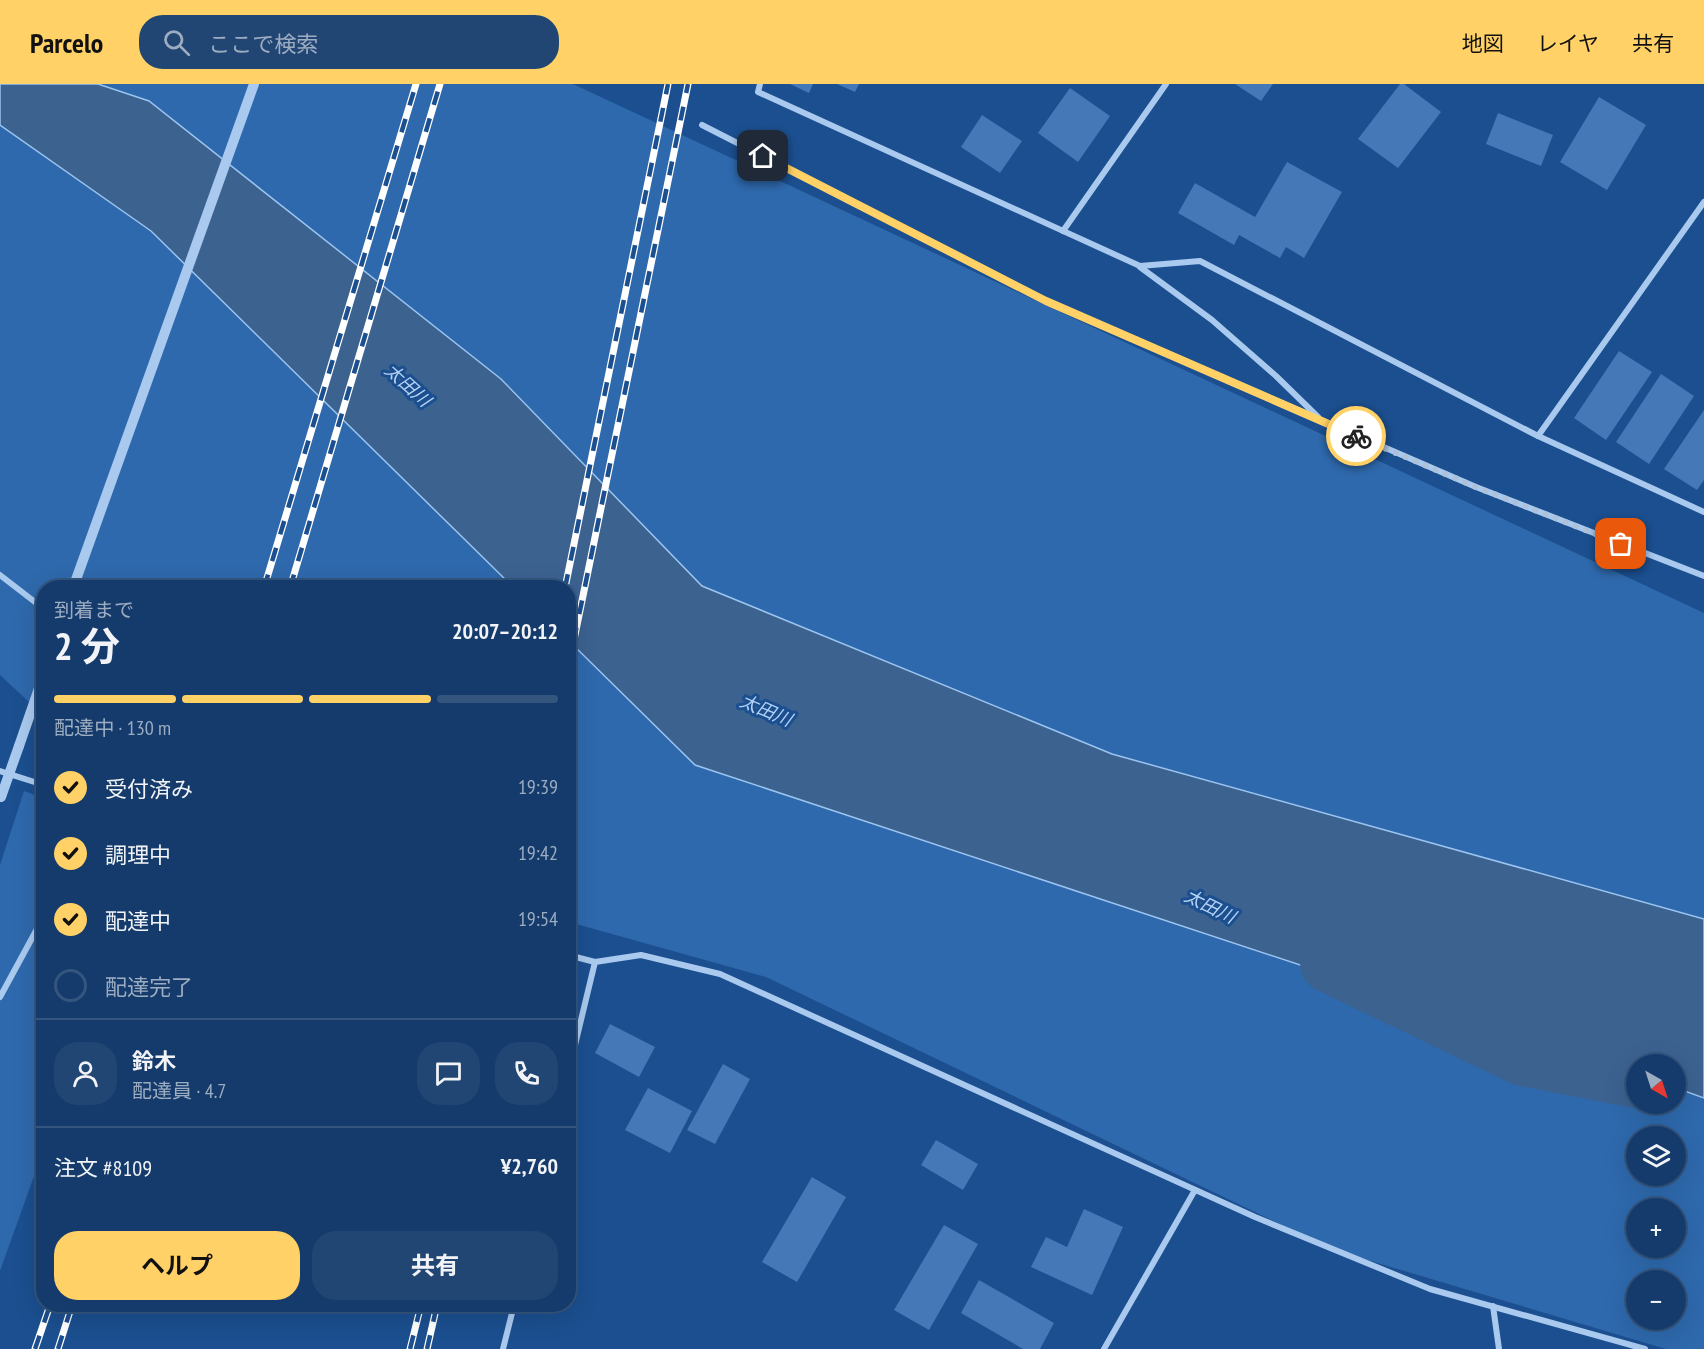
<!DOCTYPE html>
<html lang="ja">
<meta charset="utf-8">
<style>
:root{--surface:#143b6b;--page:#214673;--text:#f1f3f6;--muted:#9dadc1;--line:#33557e;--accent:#ffd166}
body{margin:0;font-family:"PT Sans Narrow","Noto Sans JP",sans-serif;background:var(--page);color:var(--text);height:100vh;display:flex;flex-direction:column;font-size:22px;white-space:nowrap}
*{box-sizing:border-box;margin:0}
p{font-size:20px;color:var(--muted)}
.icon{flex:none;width:33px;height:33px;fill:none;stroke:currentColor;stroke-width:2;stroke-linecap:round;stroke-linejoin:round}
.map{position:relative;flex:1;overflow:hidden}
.sheet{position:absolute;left:36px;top:496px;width:540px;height:732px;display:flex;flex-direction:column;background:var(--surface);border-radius:24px;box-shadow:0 6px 24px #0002,0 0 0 2px var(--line)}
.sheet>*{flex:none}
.needle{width:39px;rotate:141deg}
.fabs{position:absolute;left:1626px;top:970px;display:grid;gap:12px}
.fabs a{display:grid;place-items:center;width:60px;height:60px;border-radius:50%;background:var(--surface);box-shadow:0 6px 24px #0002,0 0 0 2px var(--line);font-size:30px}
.pin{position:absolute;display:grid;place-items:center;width:51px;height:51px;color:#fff;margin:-26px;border-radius:12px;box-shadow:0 3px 9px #0006}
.courier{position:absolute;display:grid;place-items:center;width:60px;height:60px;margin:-30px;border:4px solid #ffd166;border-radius:50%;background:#fff;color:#222;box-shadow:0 2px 8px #0007}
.summary em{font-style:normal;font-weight:700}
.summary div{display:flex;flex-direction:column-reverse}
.summary{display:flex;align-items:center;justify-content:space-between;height:102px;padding:0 18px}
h1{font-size:39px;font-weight:700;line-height:45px}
.bar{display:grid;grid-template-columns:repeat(4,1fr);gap:9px 6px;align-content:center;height:72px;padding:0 18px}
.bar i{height:8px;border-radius:4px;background:var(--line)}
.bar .active{background:var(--accent)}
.bar p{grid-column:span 4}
.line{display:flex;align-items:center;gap:15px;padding:0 18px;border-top:2px solid var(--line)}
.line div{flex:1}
.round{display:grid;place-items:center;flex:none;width:63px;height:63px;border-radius:24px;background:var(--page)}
ol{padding:0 18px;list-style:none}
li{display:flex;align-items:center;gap:18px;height:66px}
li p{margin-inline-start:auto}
li .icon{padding:6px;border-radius:50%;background:var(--accent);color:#111;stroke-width:4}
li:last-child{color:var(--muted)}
li i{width:33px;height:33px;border:3px solid var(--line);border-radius:50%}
.cta{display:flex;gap:12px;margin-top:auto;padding:12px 18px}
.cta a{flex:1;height:69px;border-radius:24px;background:var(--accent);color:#111;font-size:24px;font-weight:700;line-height:69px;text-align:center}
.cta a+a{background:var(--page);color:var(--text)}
header{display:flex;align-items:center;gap:36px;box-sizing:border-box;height:84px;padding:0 30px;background:var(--accent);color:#111}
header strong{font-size:28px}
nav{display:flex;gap:33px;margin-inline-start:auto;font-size:21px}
.search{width:420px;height:54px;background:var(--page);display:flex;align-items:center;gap:15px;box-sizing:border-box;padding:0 21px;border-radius:24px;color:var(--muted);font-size:22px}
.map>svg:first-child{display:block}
.green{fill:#2e69ad;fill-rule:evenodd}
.water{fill:#3c6290;stroke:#9cc4f0;stroke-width:1.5}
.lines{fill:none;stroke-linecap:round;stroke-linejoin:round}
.river{stroke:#3c6290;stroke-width:60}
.building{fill:#4478b7}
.minor{stroke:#a9c9ee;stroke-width:6}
.tertiary{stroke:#a9c9ee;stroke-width:10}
.rail-casing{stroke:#fff;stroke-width:7}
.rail{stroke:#1b4f8f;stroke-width:4.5;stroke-dasharray:14;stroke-linecap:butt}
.tertiary-bridge{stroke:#a9c9ee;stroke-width:10}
.done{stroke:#afc1d8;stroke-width:6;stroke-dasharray:0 10.8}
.route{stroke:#ffd166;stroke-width:8}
.labels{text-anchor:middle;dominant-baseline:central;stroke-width:6;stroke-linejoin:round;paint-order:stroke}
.water-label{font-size:18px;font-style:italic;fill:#b5d3f5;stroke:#1b4f8f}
</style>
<header>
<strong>Parcelo</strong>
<div class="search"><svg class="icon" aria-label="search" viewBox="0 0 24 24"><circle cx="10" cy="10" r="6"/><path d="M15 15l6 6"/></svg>ここで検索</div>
<nav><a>地図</a><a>レイヤ</a><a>共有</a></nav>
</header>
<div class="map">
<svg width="1704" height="1265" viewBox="0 0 1704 1265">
<rect width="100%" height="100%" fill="#1b4f8f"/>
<!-- green -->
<g class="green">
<path d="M0 0H573L1704 529V1265H1666L1334 1166 766 893 569 838 568 504H44L43 631 0 591ZM1636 981H1676V1020H1636ZM1636 1053H1676V1092H1636ZM1636 1125H1676V1164H1636ZM1636 1197H1676V1236H1636Z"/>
<path d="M24 707 43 714V1067L0 1187V781Z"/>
</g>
<!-- water -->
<path class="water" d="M0 0H98L149 17 501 295 702 502 1112 670 1704 835V1014L1676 1004V981H1636V992L695 681 569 557 568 504H514L151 147 0 41Z"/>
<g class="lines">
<!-- river -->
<path class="river" d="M1330 879 1523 972 1636 994"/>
</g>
<!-- building -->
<g class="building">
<path d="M790 0H813L809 9Z"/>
<path d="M837 0H859L855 8Z"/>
<path d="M1235 0H1273L1261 17Z"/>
<path d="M1400 0H1404L1441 28 1398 84 1358 55Z"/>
<path d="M1070 4 1110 32 1078 78 1038 49Z"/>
<path d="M1599 13 1646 41 1607 106 1560 78Z"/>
<path d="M1498 29 1553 51 1541 82 1486 60Z"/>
<path d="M982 31 1022 57 1000 89 961 63Z"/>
<path d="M1287 78 1342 108 1304 174 1286 163 1280 174 1239 151 1234 161 1178 129 1195 99 1255 133Z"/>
<path d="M1619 267 1652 288 1606 356 1574 334Z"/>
<path d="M1661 290 1694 312 1649 380 1616 358Z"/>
<path d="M1704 326V396L1697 406 1664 385Z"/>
<path d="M610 940 655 963 639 993 595 969Z"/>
<path d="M723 980 750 995 715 1060 687 1046Z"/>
<path d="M648 1004 692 1027 670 1069 625 1046Z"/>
<path d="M936 1056 978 1080 963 1106 921 1081Z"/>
<path d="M812 1093 846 1113 797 1198 762 1178Z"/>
<path d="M1084 1125 1123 1143 1092 1211 1031 1183 1046 1153 1067 1163Z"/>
<path d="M944 1141 978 1160 929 1246 894 1226Z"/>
<path d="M979 1196 1054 1239 1040 1265H1023L961 1229Z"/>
</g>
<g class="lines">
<!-- minor -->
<g class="minor">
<path d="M760 0 758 8 1140 182 1200 177 1538 352 1704 428"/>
<path d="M702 41 1046 217 1476 403 1704 492"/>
<path d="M1063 147 1166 0"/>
<path d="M1140 183 1212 236 1276 292 1318 333"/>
<path d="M1538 352 1704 118"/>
<path d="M0 491 44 525"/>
<path d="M0 687 44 701"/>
<path d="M568 871 595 878 641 871 720 890 1255 1133 1430 1205 1645 1265"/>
<path d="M0 913 44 832"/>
<path d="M568 990 595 878"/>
<path d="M1493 1222 1499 1265"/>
<path d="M503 1265 514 1221"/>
<path d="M1104 1265 1195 1106"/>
</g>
<!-- tertiary -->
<g class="tertiary">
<path d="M73 504 254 0"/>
<path d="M19 662 44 590"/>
</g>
<defs>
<g id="rail">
<path d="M264 504 416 0"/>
<path d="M290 504 440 0"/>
<path d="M565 504 668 0"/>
<path d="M568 585 688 0"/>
<path d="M35 1265 50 1221"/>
<path d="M58 1265 72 1221"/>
<path d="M410 1265 421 1221"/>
<path d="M427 1265 437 1221"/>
</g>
</defs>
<!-- rail casing -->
<use href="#rail" class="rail-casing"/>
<!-- rail -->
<use href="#rail" class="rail"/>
<!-- tertiary-bridge -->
<path class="tertiary-bridge" d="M1 713 19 662"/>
</g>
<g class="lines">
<!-- done -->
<path class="done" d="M1356 352 1476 403 1621 460"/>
<!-- route -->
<path class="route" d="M763 72 1046 217 1356 352"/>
</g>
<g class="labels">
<!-- water labels -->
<g class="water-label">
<text transform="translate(408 301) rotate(42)">太田川</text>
<text transform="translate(766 626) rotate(23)">太田川</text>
<text transform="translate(1210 822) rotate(26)">太田川</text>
</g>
</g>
</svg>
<div class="fabs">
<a><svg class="needle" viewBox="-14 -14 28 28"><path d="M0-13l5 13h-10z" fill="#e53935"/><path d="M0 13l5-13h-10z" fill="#9dadc1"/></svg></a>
<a><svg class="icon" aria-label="layers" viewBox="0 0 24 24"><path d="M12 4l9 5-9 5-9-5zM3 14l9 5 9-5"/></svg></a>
<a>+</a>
<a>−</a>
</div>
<div class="pin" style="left:1621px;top:460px;background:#ea580c"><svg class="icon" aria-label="bag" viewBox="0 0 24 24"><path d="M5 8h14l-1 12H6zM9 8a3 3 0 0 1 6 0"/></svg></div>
<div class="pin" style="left:763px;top:72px;background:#1f2937"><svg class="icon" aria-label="home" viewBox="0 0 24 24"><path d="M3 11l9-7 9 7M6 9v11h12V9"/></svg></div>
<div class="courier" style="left:1356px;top:352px"><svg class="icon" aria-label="bike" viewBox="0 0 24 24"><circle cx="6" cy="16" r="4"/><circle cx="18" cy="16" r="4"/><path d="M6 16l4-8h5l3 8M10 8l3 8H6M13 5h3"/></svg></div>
<section class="sheet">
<div class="summary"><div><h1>2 分</h1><p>到着まで</p></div><em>20:07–20:12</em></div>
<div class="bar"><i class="active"></i><i class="active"></i><i class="active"></i><i></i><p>配達中 · 130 m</p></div>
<ol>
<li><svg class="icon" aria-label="check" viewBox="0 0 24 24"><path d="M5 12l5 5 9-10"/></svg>受付済み<p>19:39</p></li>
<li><svg class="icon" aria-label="check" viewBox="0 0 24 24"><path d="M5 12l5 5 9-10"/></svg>調理中<p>19:42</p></li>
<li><svg class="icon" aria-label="check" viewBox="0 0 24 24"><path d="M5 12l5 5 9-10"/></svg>配達中<p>19:54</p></li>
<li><i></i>配達完了</li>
</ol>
<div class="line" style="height:108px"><a class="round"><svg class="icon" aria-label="person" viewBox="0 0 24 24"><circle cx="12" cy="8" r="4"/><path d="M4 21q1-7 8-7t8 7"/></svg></a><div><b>鈴木</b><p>配達員 · 4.7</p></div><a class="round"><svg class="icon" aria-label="chat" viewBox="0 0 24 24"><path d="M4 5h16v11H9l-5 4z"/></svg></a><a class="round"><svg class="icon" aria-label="phone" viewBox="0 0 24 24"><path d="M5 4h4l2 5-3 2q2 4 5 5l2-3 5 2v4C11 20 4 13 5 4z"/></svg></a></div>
<div class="line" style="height:78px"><div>注文 #8109</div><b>¥2,760</b></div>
<div class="cta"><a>ヘルプ</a><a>共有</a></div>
</section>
</div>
